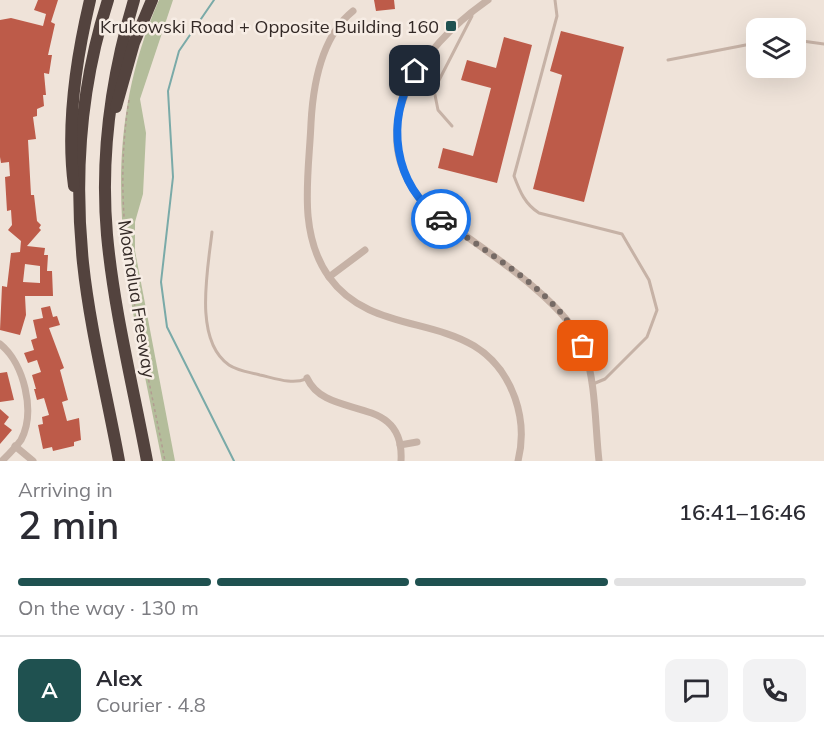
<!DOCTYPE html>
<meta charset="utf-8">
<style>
:root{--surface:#fff;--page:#f2f2f3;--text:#2b2b33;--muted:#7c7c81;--line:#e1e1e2;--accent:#1f5150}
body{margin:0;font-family:Mulish,sans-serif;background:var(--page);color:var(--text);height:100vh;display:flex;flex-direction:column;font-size:22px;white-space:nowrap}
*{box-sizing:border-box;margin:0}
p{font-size:20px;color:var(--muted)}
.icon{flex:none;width:33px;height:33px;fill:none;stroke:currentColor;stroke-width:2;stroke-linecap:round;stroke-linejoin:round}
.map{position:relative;height:461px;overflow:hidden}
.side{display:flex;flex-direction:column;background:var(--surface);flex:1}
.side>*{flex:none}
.fabs{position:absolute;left:746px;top:18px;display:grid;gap:12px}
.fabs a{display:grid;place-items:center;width:60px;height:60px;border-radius:12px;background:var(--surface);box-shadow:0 6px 24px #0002;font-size:30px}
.pin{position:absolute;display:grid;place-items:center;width:51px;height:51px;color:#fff;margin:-26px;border-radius:12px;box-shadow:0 3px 9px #0006}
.courier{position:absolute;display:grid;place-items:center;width:60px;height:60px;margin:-30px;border:4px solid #1a73e8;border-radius:50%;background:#fff;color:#222;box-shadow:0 2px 8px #0007}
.overview em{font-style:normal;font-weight:600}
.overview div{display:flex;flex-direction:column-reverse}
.overview{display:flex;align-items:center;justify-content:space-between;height:102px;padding:0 18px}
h1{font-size:39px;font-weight:600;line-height:45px}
.bar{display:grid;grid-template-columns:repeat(4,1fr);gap:9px 6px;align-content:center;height:72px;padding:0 18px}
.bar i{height:8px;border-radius:4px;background:var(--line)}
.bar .on{background:var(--accent)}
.bar p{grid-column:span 4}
.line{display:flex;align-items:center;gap:15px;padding:0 18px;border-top:2px solid var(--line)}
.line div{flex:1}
.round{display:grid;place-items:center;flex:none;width:63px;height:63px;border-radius:12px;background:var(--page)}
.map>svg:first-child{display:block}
.green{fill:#b4bd9b}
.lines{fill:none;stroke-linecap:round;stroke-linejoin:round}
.stream{stroke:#7aaaa8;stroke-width:2}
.building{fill:#bd5b49;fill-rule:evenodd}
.path{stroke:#b29c91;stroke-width:1.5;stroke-dasharray:3 3;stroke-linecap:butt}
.service{stroke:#c6b2a6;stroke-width:3}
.minor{stroke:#c6b2a6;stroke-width:7}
.motorway{stroke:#53433e;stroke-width:12}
.done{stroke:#756a65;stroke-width:6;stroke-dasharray:0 10.8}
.route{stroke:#1a73e8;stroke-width:8}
.poi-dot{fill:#1f5150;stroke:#f7ede5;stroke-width:2}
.labels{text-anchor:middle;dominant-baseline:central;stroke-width:5;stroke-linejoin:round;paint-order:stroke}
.poi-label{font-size:18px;fill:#332926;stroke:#f7ede5;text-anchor:end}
.street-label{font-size:18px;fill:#332926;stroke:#f7ede5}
</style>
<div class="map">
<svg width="824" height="461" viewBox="0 0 824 461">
<rect width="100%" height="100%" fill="#efe3d9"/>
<!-- green -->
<path class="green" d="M159 0H173L140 99 146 133 143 194 135 222V251L175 461H162C130 298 90 157 159 0Z"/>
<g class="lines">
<!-- stream -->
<path class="stream" d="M214 0 179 51 168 91 173 177 161 282 167 327 234 461"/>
</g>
<!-- building -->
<g class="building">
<path d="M38 0H58L51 22 55 24 48 55H52L49 74 44 73 46 95H43L44 106 37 109V116L33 117 36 139 28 140 31 195H34L37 221 41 225 39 228 41 230 27 246 45 248 44 255H48L47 271H52L53 296H25L26 315 20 335 0 330 2 286 7 287 11 253 20 252 21 241 8 230 12 225 11 210 7 211 5 177 10 176 9 162 1 163 0 157V20L11 18 43 26 46 14 34 10ZM25 264 40 266V283L23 282Z"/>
<path d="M374 0H394L395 9 376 11Z"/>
<path d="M561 31 624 47 584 202 533 189 562 75 550 71Z"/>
<path d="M504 37 532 45 497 183 438 168 443 148 473 156 491 88 461 80 467 60 496 68Z"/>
<path d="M50 306 53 317 57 316 60 325 49 328 64 368 60 370 68 400 62 402 67 421 79 418 81 440 74 442V446L53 451 52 447 43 449 38 425 43 424 42 417 49 415 44 398 37 400 34 389H36L32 375 41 372 37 360 28 363 24 353 34 350 31 340 37 338 33 320 43 318 41 308Z"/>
<path d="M7 372 14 400 0 402V373Z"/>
<path d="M0 409 9 417 4 424 12 430 0 444Z"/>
</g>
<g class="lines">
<!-- path -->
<path class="path" d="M129 100C109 223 142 341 165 461"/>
<!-- service -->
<g class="service">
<path d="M555 0 557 16 514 176C520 192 525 204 539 213L622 234 649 280 657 310 647 337 605 379 593 384"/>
<path d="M795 40 824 44"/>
<path d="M668 60 756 43"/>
<path d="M452 126 438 110 434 90 472 16"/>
<path d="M212 232C208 269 193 340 229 365 238 371 249 372 260 375 274 378 292 385 306 379"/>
</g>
<!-- minor -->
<g class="minor">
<path d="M488 0C418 49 357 132 429 210 472 242 566 299 584 348 596 383 595 425 599 461"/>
<path d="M353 11C322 36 313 85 311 123 309 174 297 232 329 277 379 347 481 303 515 398 522 418 523 441 518 461"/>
<path d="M329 277 365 250"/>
<path d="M0 344C24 363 36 412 21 440 16 447 8 455 2 461"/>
<path d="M307 378C327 422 405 392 401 461"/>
<path d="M400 445 417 442"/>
<path d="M15 446 33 461"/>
</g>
<!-- motorway -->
<g class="motorway">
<path d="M108 0C81 84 74 175 83 263 90 329 107 395 119 461"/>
<path d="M134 0C111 77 100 155 107 235 114 311 133 386 147 461"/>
<path d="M116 107 134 43 152 0"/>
<path d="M74 186C66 126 76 59 90 0"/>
</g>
</g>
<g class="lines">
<!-- done -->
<path class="done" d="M441 219C489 255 557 291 583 346"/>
<!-- route -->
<path class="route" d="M415 71C385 122 393 183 441 219"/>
</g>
<!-- markers -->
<rect class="poi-dot" x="445" y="20" width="12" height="12" rx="3"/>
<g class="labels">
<!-- poi labels -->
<g class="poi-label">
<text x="439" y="26">Krukowski Road + Opposite Building 160</text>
</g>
<!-- street labels -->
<g class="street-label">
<text transform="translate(137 299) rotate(81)">Moanalua Freeway</text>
</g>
</g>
</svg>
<div class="fabs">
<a><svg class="icon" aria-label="layers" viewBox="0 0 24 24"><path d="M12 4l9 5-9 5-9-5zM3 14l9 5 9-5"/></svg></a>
</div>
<div class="pin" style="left:583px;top:346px;background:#ea580c"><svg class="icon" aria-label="bag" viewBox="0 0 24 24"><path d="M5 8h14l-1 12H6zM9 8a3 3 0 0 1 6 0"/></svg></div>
<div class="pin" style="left:415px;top:71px;background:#1f2937"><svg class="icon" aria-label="home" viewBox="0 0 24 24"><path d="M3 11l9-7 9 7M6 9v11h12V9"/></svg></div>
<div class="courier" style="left:441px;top:219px"><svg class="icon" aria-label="car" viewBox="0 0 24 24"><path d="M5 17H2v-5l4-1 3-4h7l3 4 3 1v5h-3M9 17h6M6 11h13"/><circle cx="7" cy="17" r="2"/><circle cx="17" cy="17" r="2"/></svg></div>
</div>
<section class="side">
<div class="overview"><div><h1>2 min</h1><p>Arriving in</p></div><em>16:41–16:46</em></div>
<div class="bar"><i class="on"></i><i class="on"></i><i class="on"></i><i></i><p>On the way · 130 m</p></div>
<div class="line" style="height:108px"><b class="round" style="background:var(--accent);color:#fff">A</b><div><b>Alex</b><p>Courier · 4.8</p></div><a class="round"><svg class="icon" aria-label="chat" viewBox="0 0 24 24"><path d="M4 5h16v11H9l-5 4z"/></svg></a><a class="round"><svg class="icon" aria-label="phone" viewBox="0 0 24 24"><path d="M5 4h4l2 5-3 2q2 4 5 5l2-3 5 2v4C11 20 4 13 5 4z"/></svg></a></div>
</section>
